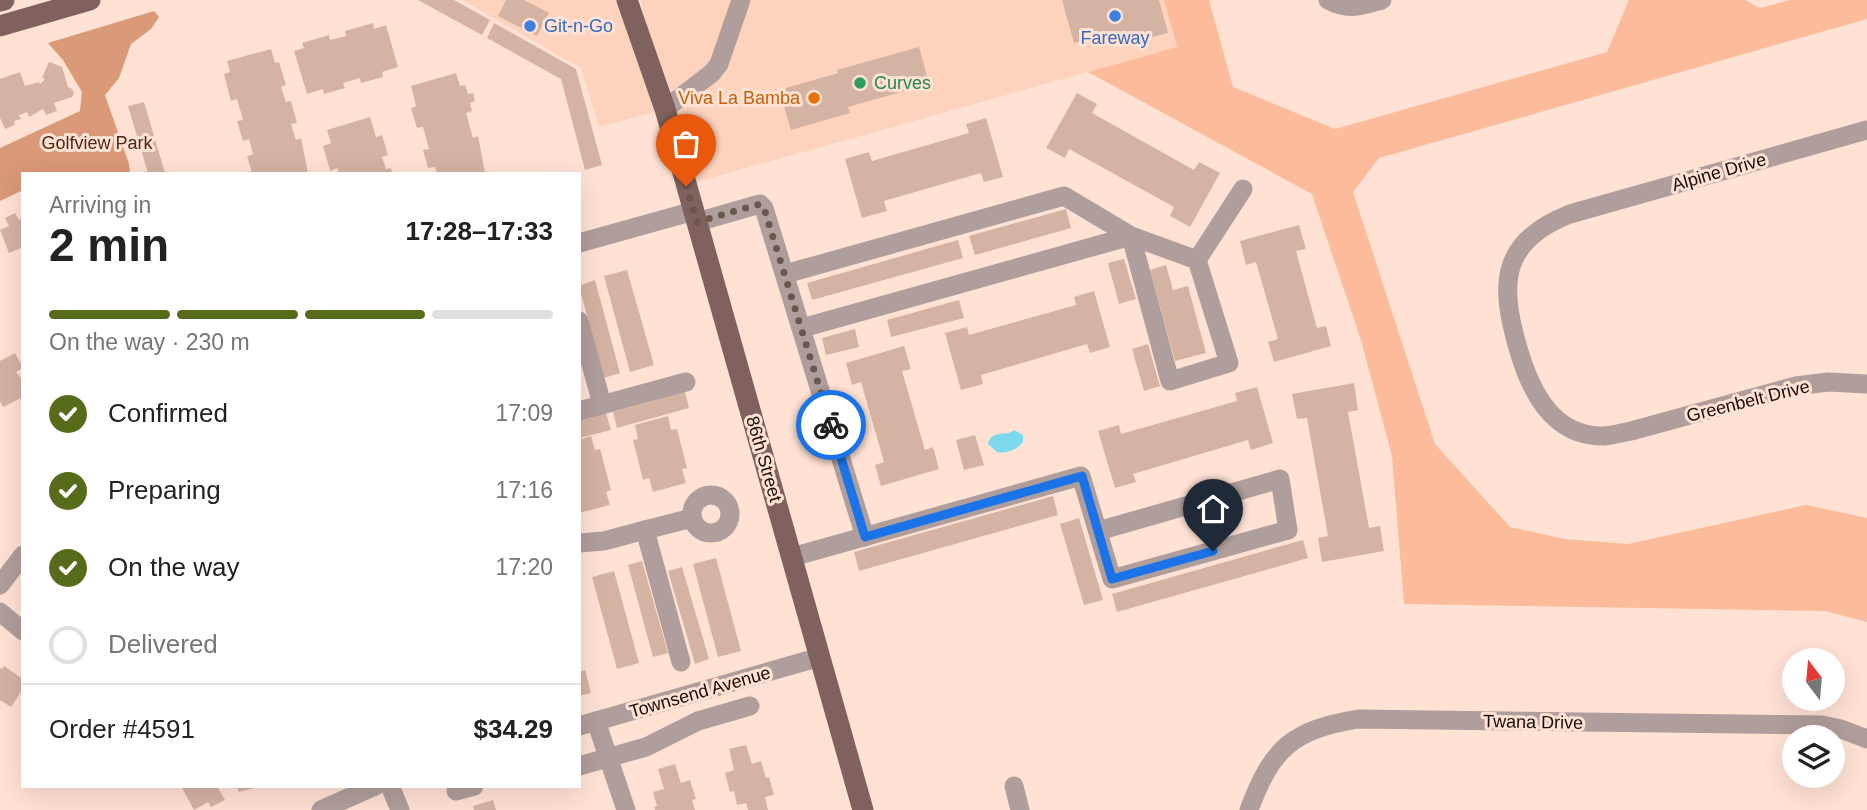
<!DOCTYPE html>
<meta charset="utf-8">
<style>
:root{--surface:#fff;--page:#f2f2f2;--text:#222;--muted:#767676;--line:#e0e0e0;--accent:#576c1a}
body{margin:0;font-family:Arial,sans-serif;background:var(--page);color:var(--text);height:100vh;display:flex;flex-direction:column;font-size:26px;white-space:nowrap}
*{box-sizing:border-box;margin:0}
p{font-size:23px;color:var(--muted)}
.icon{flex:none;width:38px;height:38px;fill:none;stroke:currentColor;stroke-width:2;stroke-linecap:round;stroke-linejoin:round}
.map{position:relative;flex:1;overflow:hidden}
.drawer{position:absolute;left:21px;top:172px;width:560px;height:616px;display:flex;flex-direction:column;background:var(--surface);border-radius:0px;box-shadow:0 7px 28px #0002}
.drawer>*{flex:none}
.needle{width:46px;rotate:344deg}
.tools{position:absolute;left:1782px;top:648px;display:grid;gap:14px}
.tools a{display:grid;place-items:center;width:63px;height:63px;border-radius:50%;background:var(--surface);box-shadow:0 7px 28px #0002;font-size:35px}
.pin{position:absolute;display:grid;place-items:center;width:60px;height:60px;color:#fff;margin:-72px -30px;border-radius:50% 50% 50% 0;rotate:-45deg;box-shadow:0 0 7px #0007}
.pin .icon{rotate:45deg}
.courier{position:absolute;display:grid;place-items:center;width:70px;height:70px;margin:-35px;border:5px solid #1a73e8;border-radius:50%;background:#fff;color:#222;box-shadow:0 2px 9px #0007}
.head em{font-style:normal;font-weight:800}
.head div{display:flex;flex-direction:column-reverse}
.head{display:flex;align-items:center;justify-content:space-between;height:119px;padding:0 28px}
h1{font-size:46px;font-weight:800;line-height:52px}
.bar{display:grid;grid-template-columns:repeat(4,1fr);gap:10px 7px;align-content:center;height:84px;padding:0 28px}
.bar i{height:9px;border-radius:5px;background:var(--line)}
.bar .selected{background:var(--accent)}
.bar p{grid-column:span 4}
.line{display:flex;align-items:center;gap:18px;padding:0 28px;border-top:2px solid var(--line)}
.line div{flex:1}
ol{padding:0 28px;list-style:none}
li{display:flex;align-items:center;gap:21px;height:77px}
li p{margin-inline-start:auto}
li .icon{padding:7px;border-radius:50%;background:var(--accent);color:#fff;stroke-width:4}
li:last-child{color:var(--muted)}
li i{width:38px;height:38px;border:4px solid var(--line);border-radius:50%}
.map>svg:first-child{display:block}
.built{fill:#fed3be}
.green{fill:#fcbb9b}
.forest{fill:#da9977}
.water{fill:#7cd9ec}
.building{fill:#d5b3a2}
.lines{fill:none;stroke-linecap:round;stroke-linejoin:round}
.minor{stroke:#b09e9c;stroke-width:19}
.major{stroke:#7f615d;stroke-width:21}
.done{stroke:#6a584f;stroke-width:7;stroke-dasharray:0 12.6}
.route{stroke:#1a73e8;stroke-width:9}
.shop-dot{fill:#3f7fe0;stroke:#ffe2d4;stroke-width:2.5}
.leisure-dot{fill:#2e9e5b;stroke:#ffe2d4;stroke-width:2.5}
.food-dot{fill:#e8710a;stroke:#ffe2d4;stroke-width:2.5}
.labels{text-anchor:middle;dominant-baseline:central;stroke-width:6;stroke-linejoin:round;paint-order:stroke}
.shop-label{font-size:18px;fill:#366cbe;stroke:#ffe2d4;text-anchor:start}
.leisure-label{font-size:18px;fill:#27864d;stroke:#ffe2d4;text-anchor:start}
.food-label{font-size:18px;fill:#c56008;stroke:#ffe2d4;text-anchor:end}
.park-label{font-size:18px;fill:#532810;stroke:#ffe2d4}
.street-label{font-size:18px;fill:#190d07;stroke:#ffe2d4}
</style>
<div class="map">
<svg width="1867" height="810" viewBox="0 0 1867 810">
<rect width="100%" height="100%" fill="#ffe2d4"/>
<!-- built -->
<path class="built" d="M462 0H627L663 101 641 0H1164L1177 47 686 185 665 109 599 127 581 68Z"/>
<!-- green -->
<path class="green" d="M1164 0H1209L1233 87 1335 129 1607 52 1629 0H1745L1760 8 1790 0H1867V19L1379 158 1353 192 1435 444 1510 527 1564 539 1628 544 1806 505 1867 518V622L1825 611 1404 604 1392 456 1361 340 1312 194 1088 72 1177 47Z"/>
<!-- forest -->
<path class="forest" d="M154 11 159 17 151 29 131 44 119 78 105 95 129 164 130 173H23V190L0 201V148L80 111 82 92 63 60 48 43Z"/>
<!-- water -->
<path class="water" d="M1014 430 1023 435V442C1017 450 1006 454 997 452L988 444C993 428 1004 438 1014 430Z"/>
<!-- building -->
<g class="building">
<path d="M418 0H454L490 20 482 35Z"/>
<path d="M506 0H524L549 13 537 36 498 16Z"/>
<path d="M1062 0H1159L1168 33 1111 47 1107 33 1074 43Z"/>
<path d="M373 23 374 29 386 25 398 67 382 72 383 77 361 83 360 78 343 83 345 88 324 94 323 89 307 94 294 51 304 48 302 43 329 35 330 40 346 36 345 31Z"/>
<path d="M494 23 576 69 602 165 585 170 561 79 487 38Z"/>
<path d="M919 47 929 84 848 107 850 113 791 130 779 90 838 73 837 70Z"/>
<path d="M271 49 275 63 279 62 286 85 281 87 286 102 291 101 297 123 291 124 296 140 301 138 308 173H252L247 156 253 154 249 139 243 141 237 121 243 120 237 99 231 101 224 74 230 72 227 61Z"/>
<path d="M49 62 62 67 68 87 72 89 74 93 72 97 54 103 57 111 46 115 43 109 29 117 27 112 19 115 21 119 14 121 15 125 5 129 0 118V79L20 72 25 86 39 82 40 84 45 79 42 78Z"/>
<path d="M456 73 460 86 465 85 468 94 473 93 475 101 470 103 472 111 466 113 473 138 478 136 485 173H437L435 167 428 168 423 150 429 149 423 127 417 128 411 108 416 106 411 86Z"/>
<path d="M1077 93 1097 104 1092 113 1194 170 1199 162 1220 173 1190 227 1170 216 1174 207 1069 149 1065 158 1046 148Z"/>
<path d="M144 102 165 173H148L128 106Z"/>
<path d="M370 117 376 137 382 135 388 155 382 157 386 169 391 168 392 173H339L337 168 330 171 323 146 331 143 327 130Z"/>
<path d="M986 118 1003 177 984 182 981 173 884 201 887 211 862 218 845 159 869 152 872 161 969 133 966 124Z"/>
<path d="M1066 209 1071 228 975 255 969 236Z"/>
<path d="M15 213 19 220 23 218V247L9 253 0 230 9 226 5 218Z"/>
<path d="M1299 225 1306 249 1296 251 1317 328 1326 326 1331 346 1274 362 1268 342 1278 339 1256 262 1246 265 1240 241Z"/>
<path d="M958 240 963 258 812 300 807 283Z"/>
<path d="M1124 259 1136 299 1119 304 1108 263Z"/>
<path d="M1166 265 1173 290 1188 286 1206 353 1175 361 1150 270Z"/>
<path d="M627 270 654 365 630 372 604 276Z"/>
<path d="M595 280 620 373 604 378 579 286Z"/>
<path d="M1094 291 1110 347 1090 353 1087 344 981 375 983 384 961 390 945 333 967 327 969 335 1076 305 1074 297Z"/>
<path d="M959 300 964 318 891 337 887 320Z"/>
<path d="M855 329 859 347 826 355 822 338Z"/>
<path d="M1148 344 1160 386 1144 391 1132 349Z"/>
<path d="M904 346 911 369 902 371 925 450 933 447 939 469 881 486 875 465 884 462 861 382 852 385 846 363Z"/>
<path d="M15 353 23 368 16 372 23 381V397L3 407 0 401V361Z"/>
<path d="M1354 383 1358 410 1348 412 1369 528 1380 526 1384 551 1322 562 1318 538 1328 536 1307 418 1297 419 1292 394Z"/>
<path d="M1257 387 1273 443 1251 450 1248 440 1133 474 1136 482 1115 488 1098 431 1119 425 1121 434 1237 401 1235 393Z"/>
<path d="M685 392 689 408 617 428 613 412Z"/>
<path d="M606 413 611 430 579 438V421Z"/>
<path d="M668 416 671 430 677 429 687 468 682 469 686 483 653 492 649 478 643 480 633 440 638 439 635 425Z"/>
<path d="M975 435 984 465 964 470 956 440Z"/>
<path d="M591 436 595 450 600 449 611 490 606 492 610 505 579 513V440Z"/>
<path d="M1053 496 1058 515 859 571 854 552Z"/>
<path d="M1079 518 1103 600 1084 605 1060 524Z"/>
<path d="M1303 540 1308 558 1117 612 1112 594Z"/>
<path d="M716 558 741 651 718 657 693 564Z"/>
<path d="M642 561 668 653 653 657 628 565Z"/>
<path d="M682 567 709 659 695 664 668 571Z"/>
<path d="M614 571 639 663 617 669 592 577Z"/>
<path d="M4 666 23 679V689L11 707 0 700V668L2 669Z"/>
<path d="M585 670 591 693 579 696V672Z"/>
<path d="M746 745 752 764 761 761 766 778 769 777 774 795 765 797 768 810H748L746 803 737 805 734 791 730 792 725 773 734 770 729 749Z"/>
<path d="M675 764 681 783 690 780 696 799 692 800 695 810H655L654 807 657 806 653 792 664 789 658 769Z"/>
<path d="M181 786H217L225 800 211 807 208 802 194 810Z"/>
<path d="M236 786H260L239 792Z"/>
<path d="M493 800 496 810H474L473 806Z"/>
</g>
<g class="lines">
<!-- minor -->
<g class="minor">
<path d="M1328 0C1348 11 1361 6 1382 0"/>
<path d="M665 109 712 73 719 64 741 0"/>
<path d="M1867 130 1570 214C1501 241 1499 283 1518 348 1530 390 1552 437 1604 436 1613 435 1622 433 1631 431L1796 386 1828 382 1867 384"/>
<path d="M697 222 760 204 764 208 865 537"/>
<path d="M579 243 694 211"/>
<path d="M1197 260 1243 189"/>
<path d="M785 274 1064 196 1131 236 1197 260 1229 363 1170 381 1131 236"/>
<path d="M579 321 602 404"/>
<path d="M802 328 1131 236"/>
<path d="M579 411 686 382"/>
<circle cx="711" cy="514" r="19"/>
<path d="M645 530 692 518"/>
<path d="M579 543 604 541 645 530 681 662"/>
<path d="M792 557 1081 476 1112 579 1288 530 1280 479 1098 531"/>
<path d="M0 585 23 555"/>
<path d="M0 612 23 631"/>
<path d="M596 721 626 810"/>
<path d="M579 726 820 657"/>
<path d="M579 766 646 747 698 721 750 706"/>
<path d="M390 786 400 810"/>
<path d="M1014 786 1020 810"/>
<path d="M456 791 474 786"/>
<path d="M321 810 375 786"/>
<path d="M1249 810C1272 748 1292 730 1358 719L1822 725 1841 729 1867 739"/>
</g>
<!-- major -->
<g class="major">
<path d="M627 0 665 109 863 810"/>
<path d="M0 1 4 0"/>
<path d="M0 26 90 0"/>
</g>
</g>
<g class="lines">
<!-- done -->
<path class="done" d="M686 186 697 222 760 204 764 208 831 425"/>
<!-- route -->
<path class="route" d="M831 425 865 537 1082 476 1112 579 1213 551"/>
</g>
<!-- markers -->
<g class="shop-dot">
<circle cx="1115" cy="16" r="7"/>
<circle cx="530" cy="26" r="7"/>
</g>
<circle class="leisure-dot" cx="860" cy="83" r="7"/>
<circle class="food-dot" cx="814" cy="98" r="7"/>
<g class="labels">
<!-- shop labels -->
<g class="shop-label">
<text x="544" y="26">Git-n-Go</text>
<text x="1115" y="38" text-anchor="middle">Fareway</text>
</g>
<!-- leisure labels -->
<g class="leisure-label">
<text x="874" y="83">Curves</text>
</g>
<!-- food labels -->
<g class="food-label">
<text x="800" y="98">Viva La Bamba</text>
</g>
<!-- park labels -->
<g class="park-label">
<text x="97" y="143">Golfview Park</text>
</g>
<!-- street labels -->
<g class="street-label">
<text transform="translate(1719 172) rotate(-16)">Alpine Drive</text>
<text transform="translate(1748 401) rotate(-14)">Greenbelt Drive</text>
<text transform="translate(764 459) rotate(74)">86th Street</text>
<text transform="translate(700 692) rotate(-16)">Townsend Avenue</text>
<text transform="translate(1533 722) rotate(1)">Twana Drive</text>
</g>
</g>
</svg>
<div class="tools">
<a><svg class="needle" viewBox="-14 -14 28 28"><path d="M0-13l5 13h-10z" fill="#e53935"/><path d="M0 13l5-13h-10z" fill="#767676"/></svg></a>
<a><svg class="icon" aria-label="layers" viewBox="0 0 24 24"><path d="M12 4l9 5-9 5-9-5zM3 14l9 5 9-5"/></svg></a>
</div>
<div class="pin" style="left:686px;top:186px;background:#ea580c"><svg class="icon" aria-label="bag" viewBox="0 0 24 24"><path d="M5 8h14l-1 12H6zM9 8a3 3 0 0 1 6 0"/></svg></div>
<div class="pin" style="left:1213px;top:551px;background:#1f2937"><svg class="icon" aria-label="home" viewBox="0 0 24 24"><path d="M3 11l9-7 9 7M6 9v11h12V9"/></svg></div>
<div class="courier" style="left:831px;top:425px"><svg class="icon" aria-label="bike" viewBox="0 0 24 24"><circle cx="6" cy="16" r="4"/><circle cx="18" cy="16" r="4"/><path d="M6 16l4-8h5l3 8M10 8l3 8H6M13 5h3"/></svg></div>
<section class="drawer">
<div class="head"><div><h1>2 min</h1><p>Arriving in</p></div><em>17:28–17:33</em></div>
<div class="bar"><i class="selected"></i><i class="selected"></i><i class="selected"></i><i></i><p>On the way · 230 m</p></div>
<ol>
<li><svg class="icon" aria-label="check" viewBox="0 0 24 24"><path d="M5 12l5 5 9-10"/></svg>Confirmed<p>17:09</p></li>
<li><svg class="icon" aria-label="check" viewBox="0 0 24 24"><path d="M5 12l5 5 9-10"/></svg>Preparing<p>17:16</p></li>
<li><svg class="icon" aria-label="check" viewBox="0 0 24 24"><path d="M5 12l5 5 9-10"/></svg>On the way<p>17:20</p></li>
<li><i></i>Delivered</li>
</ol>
<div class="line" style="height:91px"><div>Order #4591</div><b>$34.29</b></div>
</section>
</div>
